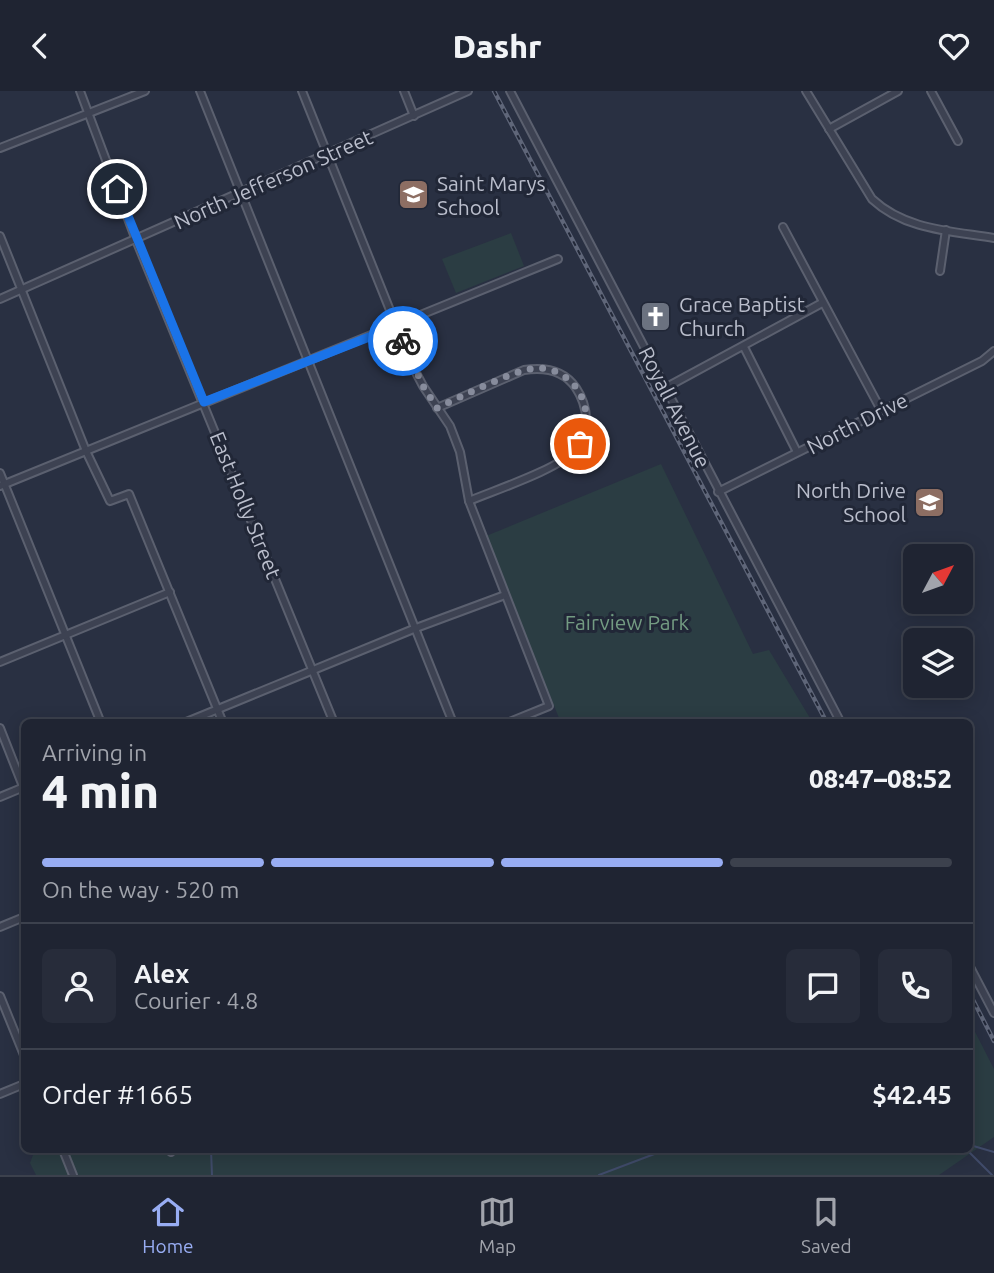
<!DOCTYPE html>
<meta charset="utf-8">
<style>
:root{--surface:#1f2432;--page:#272c3a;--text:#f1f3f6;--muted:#a1a4ac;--line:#3c414d;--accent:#98adf3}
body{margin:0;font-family:Ubuntu,sans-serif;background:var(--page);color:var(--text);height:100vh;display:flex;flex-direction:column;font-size:26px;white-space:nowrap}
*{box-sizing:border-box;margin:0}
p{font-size:23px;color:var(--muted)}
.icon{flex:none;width:38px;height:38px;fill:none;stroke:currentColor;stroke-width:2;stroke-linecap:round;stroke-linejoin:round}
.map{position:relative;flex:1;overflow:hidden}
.panel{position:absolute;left:21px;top:628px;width:952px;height:434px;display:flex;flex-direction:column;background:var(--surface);border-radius:10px;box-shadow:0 4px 18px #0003,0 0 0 2px var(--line)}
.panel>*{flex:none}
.needle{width:46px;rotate:49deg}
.fabs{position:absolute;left:903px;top:453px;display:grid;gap:14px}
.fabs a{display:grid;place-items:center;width:70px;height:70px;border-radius:10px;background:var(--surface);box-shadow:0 4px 18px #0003,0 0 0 2px var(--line);font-size:35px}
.pin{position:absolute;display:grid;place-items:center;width:60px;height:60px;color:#fff;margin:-30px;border:4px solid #fff;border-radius:50%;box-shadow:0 2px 7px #0007}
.courier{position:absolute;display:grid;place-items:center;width:70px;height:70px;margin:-35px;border:5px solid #1a73e8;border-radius:50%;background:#fff;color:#222;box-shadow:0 2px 9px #0007}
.headline em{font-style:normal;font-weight:800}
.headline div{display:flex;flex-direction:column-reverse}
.headline{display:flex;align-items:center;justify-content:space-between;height:119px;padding:0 21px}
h1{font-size:46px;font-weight:800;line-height:52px}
.bar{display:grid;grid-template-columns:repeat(4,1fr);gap:10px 7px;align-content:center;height:84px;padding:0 21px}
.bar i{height:9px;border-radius:5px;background:var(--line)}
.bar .on{background:var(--accent)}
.bar p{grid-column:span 4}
.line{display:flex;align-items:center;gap:18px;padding:0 21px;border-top:2px solid var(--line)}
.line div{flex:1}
.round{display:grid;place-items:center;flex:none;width:74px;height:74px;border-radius:10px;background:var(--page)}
header{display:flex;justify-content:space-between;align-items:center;height:91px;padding:0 21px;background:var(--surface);font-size:32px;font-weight:800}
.menu{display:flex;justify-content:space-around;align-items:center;height:98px;border-top:2px solid var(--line);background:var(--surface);font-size:19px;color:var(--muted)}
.menu a{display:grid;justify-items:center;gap:4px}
.menu .on{color:var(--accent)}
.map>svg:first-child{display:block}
.green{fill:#2b3d43}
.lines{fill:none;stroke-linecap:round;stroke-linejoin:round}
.stream{stroke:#404b6a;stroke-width:2}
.minor-casing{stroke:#5b606f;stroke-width:10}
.minor{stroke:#3d4252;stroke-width:6}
.rail-casing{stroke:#5f6679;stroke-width:4.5}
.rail{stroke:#212737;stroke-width:2;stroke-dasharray:5;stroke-linecap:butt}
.done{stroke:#878c9c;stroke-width:7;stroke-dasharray:0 12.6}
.route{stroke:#1a73e8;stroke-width:9}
.labels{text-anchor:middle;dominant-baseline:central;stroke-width:6;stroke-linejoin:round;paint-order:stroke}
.street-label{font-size:21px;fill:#babecc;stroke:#212737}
.poi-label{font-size:21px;fill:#babecc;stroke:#212737;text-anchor:start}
.park-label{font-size:21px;fill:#739b82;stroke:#212737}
</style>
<header><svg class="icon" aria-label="back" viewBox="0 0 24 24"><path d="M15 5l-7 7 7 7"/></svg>Dashr<svg class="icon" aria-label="heart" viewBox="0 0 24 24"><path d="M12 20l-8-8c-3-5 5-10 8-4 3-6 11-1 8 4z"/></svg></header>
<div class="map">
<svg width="994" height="1084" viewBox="0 0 994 1084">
<rect width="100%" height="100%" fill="#293042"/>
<!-- green -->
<g class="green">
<path d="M511 142 524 175 456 202 442 168Z"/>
<path d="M661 373 753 563 769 559 813 632H561L486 445Z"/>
<path d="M970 931 994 978V1046L939 1084H36L30 1072 35 1059H970Z"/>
</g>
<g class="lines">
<!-- stream -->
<g class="stream">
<path d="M970 1054 994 1061"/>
<path d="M211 1059 212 1084"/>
<path d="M967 1059 992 1084"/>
<path d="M599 1084 665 1059"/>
</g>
<defs>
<g id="minor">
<path d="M80 0 136 149 334 632"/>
<path d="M200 0 453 632"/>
<path d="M302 0 412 274 423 295 450 335 460 361 469 410 549 615 507 632"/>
<path d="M404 0 414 25"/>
<path d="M510 0 841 632"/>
<path d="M806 0 872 108C905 139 951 140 994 147"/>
<path d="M931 0 958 50"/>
<path d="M829 38 898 0"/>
<path d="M0 57 145 0"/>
<path d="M783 136 881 319"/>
<path d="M0 145 86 360 110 410 129 403 223 632"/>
<path d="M940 180 946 139"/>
<path d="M0 208 468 0"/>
<path d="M744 256 797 361"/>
<path d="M665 297 822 212"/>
<path d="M437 317 524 279C544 276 564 279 576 297 588 315 591 341 576 358 560 378 495 399 469 410"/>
<path d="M0 382 101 632"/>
<path d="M0 395 558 168"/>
<path d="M718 401 982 270 994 260"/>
<path d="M0 571 170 501"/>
<path d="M184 632 416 537 505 504"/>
<path d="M0 637 24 698"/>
<path d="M0 706 24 696"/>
<path d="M0 836 24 826"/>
<path d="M970 876 994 922"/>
<path d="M0 905 24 964"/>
<path d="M0 1003 24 993"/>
<path d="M63 1059 73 1084"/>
<path d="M170 1059 171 1061"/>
</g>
</defs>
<!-- minor casing -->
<use href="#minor" class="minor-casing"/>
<!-- minor -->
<use href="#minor" class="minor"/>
<defs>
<g id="rail">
<path d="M494 0 827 632"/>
<path d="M970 903 994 950"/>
</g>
</defs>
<!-- rail casing -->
<use href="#rail" class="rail-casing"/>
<!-- rail -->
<use href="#rail" class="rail"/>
</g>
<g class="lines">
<!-- done -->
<path class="done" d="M403 250 423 295 437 317C459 307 517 277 538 277 555 277 571 287 579 301 589 318 587 335 580 353"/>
<!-- route -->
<path class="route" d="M117 98 204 311 397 235 403 250"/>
</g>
<!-- icons -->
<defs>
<symbol id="school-square" viewBox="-11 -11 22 22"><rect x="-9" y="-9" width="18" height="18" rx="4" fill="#8d6e63" stroke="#212737"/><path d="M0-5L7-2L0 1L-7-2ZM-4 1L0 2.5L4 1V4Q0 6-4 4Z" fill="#fff"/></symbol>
<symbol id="church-square" viewBox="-11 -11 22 22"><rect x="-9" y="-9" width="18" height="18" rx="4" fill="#6b7280" stroke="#212737"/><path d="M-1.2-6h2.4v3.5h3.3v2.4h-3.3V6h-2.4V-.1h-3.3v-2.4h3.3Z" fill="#fff"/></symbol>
</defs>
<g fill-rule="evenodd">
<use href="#school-square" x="396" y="86" width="35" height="35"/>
<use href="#church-square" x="638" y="208" width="35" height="35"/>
<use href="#school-square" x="912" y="394" width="35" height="35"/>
</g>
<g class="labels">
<!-- street labels -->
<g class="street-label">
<text transform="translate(273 88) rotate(-24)">North Jefferson Street</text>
<text transform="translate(675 316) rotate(63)">Royall Avenue</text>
<text transform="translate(857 332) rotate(-27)">North Drive</text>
<text transform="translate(246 414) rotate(68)">East Holly Street</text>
</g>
<!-- poi labels -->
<g class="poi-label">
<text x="437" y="92">Saint Marys<tspan x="437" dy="24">School</tspan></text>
<text x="679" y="213">Grace Baptist<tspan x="679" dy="24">Church</tspan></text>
<text x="906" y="399" text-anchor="end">North Drive<tspan x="906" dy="24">School</tspan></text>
</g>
<!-- park labels -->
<g class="park-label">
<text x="627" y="531">Fairview Park</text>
</g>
</g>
</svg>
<div class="fabs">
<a><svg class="needle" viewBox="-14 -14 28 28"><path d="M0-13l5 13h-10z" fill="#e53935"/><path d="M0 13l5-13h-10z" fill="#a1a4ac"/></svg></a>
<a><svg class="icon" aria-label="layers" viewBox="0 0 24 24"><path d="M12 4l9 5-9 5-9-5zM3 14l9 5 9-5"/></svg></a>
</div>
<div class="pin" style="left:580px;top:353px;background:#ea580c"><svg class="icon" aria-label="bag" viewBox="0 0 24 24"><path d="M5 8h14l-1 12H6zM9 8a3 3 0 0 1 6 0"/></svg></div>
<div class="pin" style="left:117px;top:98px;background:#1f2937"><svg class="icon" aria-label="home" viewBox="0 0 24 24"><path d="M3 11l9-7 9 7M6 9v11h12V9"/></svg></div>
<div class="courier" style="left:403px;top:250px"><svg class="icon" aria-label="bike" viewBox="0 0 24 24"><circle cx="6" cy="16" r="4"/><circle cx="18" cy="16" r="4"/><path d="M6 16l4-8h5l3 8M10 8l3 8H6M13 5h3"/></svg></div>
<section class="panel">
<div class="headline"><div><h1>4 min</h1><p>Arriving in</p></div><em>08:47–08:52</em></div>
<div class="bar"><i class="on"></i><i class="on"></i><i class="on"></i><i></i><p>On the way · 520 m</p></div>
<div class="line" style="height:126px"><a class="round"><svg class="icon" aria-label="person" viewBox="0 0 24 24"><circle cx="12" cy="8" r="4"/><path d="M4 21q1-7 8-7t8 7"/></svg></a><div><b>Alex</b><p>Courier · 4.8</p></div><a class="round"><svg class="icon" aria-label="chat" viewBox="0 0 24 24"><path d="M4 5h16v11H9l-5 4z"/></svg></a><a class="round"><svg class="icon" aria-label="phone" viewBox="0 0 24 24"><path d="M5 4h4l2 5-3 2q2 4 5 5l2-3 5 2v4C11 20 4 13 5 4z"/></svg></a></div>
<div class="line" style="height:91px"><div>Order #1665</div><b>$42.45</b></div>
</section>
</div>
<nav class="menu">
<a class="on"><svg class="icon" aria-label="home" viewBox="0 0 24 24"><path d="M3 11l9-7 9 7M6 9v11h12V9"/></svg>Home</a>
<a><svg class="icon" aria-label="map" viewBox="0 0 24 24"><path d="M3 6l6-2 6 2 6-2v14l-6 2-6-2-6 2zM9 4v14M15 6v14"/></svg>Map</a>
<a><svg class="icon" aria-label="saved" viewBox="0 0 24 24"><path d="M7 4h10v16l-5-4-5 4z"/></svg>Saved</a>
</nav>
